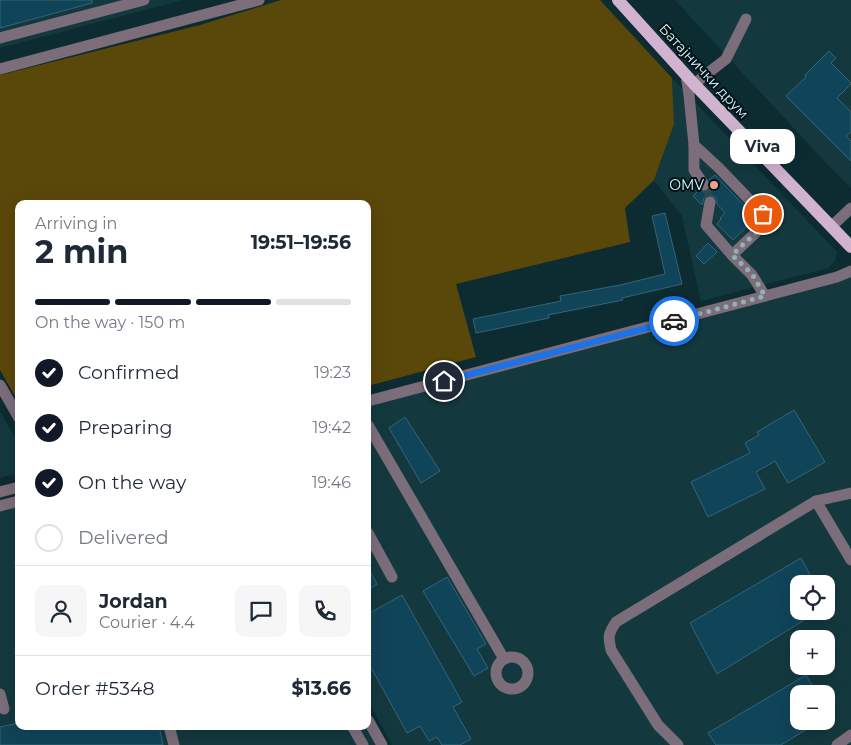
<!DOCTYPE html>
<meta charset="utf-8">
<style>
:root{--surface:#fff;--page:#f6f6f7;--text:#1f2937;--muted:#747a83;--line:#e0e1e3;--accent:#111827}
body{margin:0;font-family:Montserrat,sans-serif;background:var(--page);color:var(--text);height:100vh;display:flex;flex-direction:column;font-size:19px;white-space:nowrap}
*{box-sizing:border-box;margin:0}
p{font-size:16px;color:var(--muted)}
.icon{flex:none;width:28px;height:28px;fill:none;stroke:currentColor;stroke-width:2;stroke-linecap:round;stroke-linejoin:round}
.map{position:relative;flex:1;overflow:hidden}
.sheet{position:absolute;left:15px;top:200px;width:356px;height:530px;display:flex;flex-direction:column;background:var(--surface);border-radius:10px;box-shadow:0 5px 20px #0002}
.sheet>*{flex:none}
.tools{position:absolute;left:790px;top:575px;display:grid;gap:10px}
.tools a{display:grid;place-items:center;width:45px;height:45px;border-radius:10px;background:var(--surface);box-shadow:0 5px 20px #0002;font-size:25px}
.pin{position:absolute;display:grid;place-items:center;width:42px;height:42px;color:#fff;margin:-21px;border:2px solid #fff;border-radius:50%;box-shadow:0 1px 5px #0007}
.courier{position:absolute;display:grid;place-items:center;width:50px;height:50px;margin:-25px;border:4px solid #1a73e8;border-radius:50%;background:#fff;color:#222;box-shadow:0 1px 6px #0007}
.bubble{position:absolute;height:35px;border-radius:10px;background:var(--surface);box-shadow:0 5px 20px #0002;font-size:16px;font-weight:700;line-height:35px;text-align:center}
.headline em{font-style:normal;font-weight:700}
.headline div{display:flex;flex-direction:column-reverse}
.headline{display:flex;align-items:center;justify-content:space-between;height:85px;padding:0 20px}
h1{font-size:32px;font-weight:700;line-height:38px}
.bar{display:grid;grid-template-columns:repeat(4,1fr);gap:8px 5px;align-content:center;height:60px;padding:0 20px}
.bar i{height:6px;border-radius:4px;background:var(--line)}
.bar .current{background:var(--accent)}
.bar p{grid-column:span 4}
.line{display:flex;align-items:center;gap:12px;padding:0 20px;border-top:1px solid var(--line)}
.line div{flex:1}
.round{display:grid;place-items:center;flex:none;width:52px;height:52px;border-radius:10px;background:var(--page)}
ol{padding:0 20px;list-style:none}
li{display:flex;align-items:center;gap:15px;height:55px}
li p{margin-inline-start:auto}
li .icon{padding:5px;border-radius:50%;background:var(--accent);color:#fff;stroke-width:4}
li:last-child{color:var(--muted)}
li i{width:28px;height:28px;border:2px solid var(--line);border-radius:50%}
.map>svg:first-child{display:block}
.built{fill:#13393f;fill-rule:evenodd}
.green{fill:#5a470a}
.building{fill:#104459;stroke:#346479}
.lines{fill:none;stroke-linecap:round;stroke-linejoin:round}
.minor-tunnel{stroke:#2b4a4f;stroke-width:11;stroke-dasharray:11 5.5;stroke-linecap:butt}
.minor{stroke:#7c6d7a;stroke-width:11}
.major{stroke:#d2b3cf;stroke-width:12}
.done{stroke:#92b0b5;stroke-width:5;stroke-dasharray:0 9}
.route{stroke:#1a73e8;stroke-width:6}
.poi-dot{fill:#f59d8f;stroke:#001317;stroke-width:2}
.labels{text-anchor:middle;dominant-baseline:central;stroke-width:4;stroke-linejoin:round;paint-order:stroke}
.street-label{font-size:14px;fill:#daf7fc;stroke:#001317}
.poi-label{font-size:14px;fill:#daf7fc;stroke:#001317;text-anchor:end}
</style>
<div class="map">
<svg width="851" height="745" viewBox="0 0 851 745">
<rect width="100%" height="100%" fill="#0c2c31"/>
<!-- built -->
<g class="built">
<path d="M0 0H183L0 48Z"/>
<path d="M675 0H851V188L828 165Z"/>
<path d="M672 78 837 252 835 261 828 268 701 301 682 216 654 180 674 124Z"/>
<path d="M851 276V745H392L368 701V405ZM799 584H826V611H799ZM799 639H826V666H799ZM799 694H826V721H799Z"/>
<path d="M0 412 19 444V473L0 478Z"/>
<path d="M19 495V726H368L381 745H0V499Z"/>
</g>
<!-- green -->
<path class="green" d="M281 0H600L672 78 674 124 654 180 625 208 630 242 456 284 476 357 368 386V204H19V403L0 370V75L200 25Z"/>
<!-- building -->
<g class="building">
<path d="M0 0H92V3L0 28Z"/>
<path d="M829 51 836 58 831 63 851 83V84L837 98 851 112V132L846 136 851 141V161L786 96 806 77 805 75Z"/>
<path d="M715 175 756 218 733 240 717 224 721 219 720 218 725 213 717 204V200L715 197 711 195H707L704 198 702 205 693 196 699 190 704 192 709 191 711 185 709 180Z"/>
<path d="M665 213 682 284 622 298 623 300 548 315 549 318 476 333 473 319 561 301 560 296 620 285 665 274 652 216Z"/>
<path d="M708 243 717 252 704 264 696 256Z"/>
<path d="M794 410 825 462 788 483 775 461 756 472 765 489 708 517 691 482 750 453 745 443 759 435 757 432Z"/>
<path d="M405 417 440 471 421 483 389 428Z"/>
<path d="M801 558 815 584H799V611H819L717 674 690 623Z"/>
<path d="M368 567 377 584 368 590Z"/>
<path d="M447 577 486 644 477 649 488 668 474 676 423 591Z"/>
<path d="M402 595 462 702 453 707 471 739 460 745H442L437 737 429 741 420 726 407 733 368 662V614Z"/>
<path d="M806 675 817 694H799V721H820L781 745H716L708 733Z"/>
<path d="M19 723V726H159L163 745H0V727Z"/>
</g>
<g class="lines">
<!-- minor-tunnel -->
<path class="minor-tunnel" d="M704 185 712 196 710 202"/>
<!-- minor -->
<g class="minor">
<path d="M0 38 144 0"/>
<path d="M0 69 259 0"/>
<path d="M686 75 689 95 694 145V170L704 185"/>
<path d="M694 84 726 59 746 19"/>
<path d="M694 145 719 168 763 214 765 218 764 225 732 255"/>
<path d="M710 202 706 225 732 255 752 275 765 296"/>
<path d="M831 227 851 208"/>
<path d="M0 385 19 418"/>
<path d="M368 401 765 296 837 277 851 271"/>
<path d="M368 425 504 659"/>
<path d="M0 492 19 487"/>
<path d="M816 501 851 560"/>
<path d="M0 506 19 501"/>
<path d="M368 533 392 577"/>
<circle cx="512" cy="673" r="16"/>
<path d="M0 694 4 709"/>
<path d="M368 720 382 745"/>
<path d="M169 726 174 745"/>
<path d="M352 726 363 745"/>
<path d="M678 745 658 725 611 650C608 637 608 634 616 622L816 501 851 493"/>
<path d="M837 745 851 735"/>
</g>
<!-- major -->
<path class="major" d="M618 0 694 84 851 247"/>
</g>
<g class="lines">
<!-- done -->
<path class="done" d="M674 321 765 296 752 274 732 255 764 225 765 218 763 214"/>
<!-- route -->
<path class="route" d="M444 381 674 321"/>
</g>
<!-- markers -->
<circle class="poi-dot" cx="714" cy="185" r="5"/>
<g class="labels">
<!-- street labels -->
<g class="street-label">
<text transform="translate(704 71) rotate(47)">Батајнички друм</text>
</g>
<!-- poi labels -->
<g class="poi-label">
<text x="704" y="185">OMV</text>
</g>
</g>
</svg>
<div class="tools">
<a><svg class="icon" aria-label="locate" viewBox="0 0 24 24"><circle cx="12" cy="12" r="6"/><path d="M12 2v4M12 18v4M2 12h4M18 12h4"/></svg></a>
<a>+</a>
<a>−</a>
</div>
<div class="pin" style="left:763px;top:214px;background:#ea580c"><svg class="icon" aria-label="bag" viewBox="0 0 24 24"><path d="M5 8h14l-1 12H6zM9 8a3 3 0 0 1 6 0"/></svg></div>
<div class="pin" style="left:444px;top:381px;background:#1f2937"><svg class="icon" aria-label="home" viewBox="0 0 24 24"><path d="M3 11l9-7 9 7M6 9v11h12V9"/></svg></div>
<div class="courier" style="left:674px;top:321px"><svg class="icon" aria-label="car" viewBox="0 0 24 24"><path d="M5 17H2v-5l4-1 3-4h7l3 4 3 1v5h-3M9 17h6M6 11h13"/><circle cx="7" cy="17" r="2"/><circle cx="17" cy="17" r="2"/></svg></div>
<div class="bubble" style="left:730px;top:129px;width:65px">Viva</div>
<section class="sheet">
<div class="headline"><div><h1>2 min</h1><p>Arriving in</p></div><em>19:51–19:56</em></div>
<div class="bar"><i class="current"></i><i class="current"></i><i class="current"></i><i></i><p>On the way · 150 m</p></div>
<ol>
<li><svg class="icon" aria-label="check" viewBox="0 0 24 24"><path d="M5 12l5 5 9-10"/></svg>Confirmed<p>19:23</p></li>
<li><svg class="icon" aria-label="check" viewBox="0 0 24 24"><path d="M5 12l5 5 9-10"/></svg>Preparing<p>19:42</p></li>
<li><svg class="icon" aria-label="check" viewBox="0 0 24 24"><path d="M5 12l5 5 9-10"/></svg>On the way<p>19:46</p></li>
<li><i></i>Delivered</li>
</ol>
<div class="line" style="height:90px"><a class="round"><svg class="icon" aria-label="person" viewBox="0 0 24 24"><circle cx="12" cy="8" r="4"/><path d="M4 21q1-7 8-7t8 7"/></svg></a><div><b>Jordan</b><p>Courier · 4.4</p></div><a class="round"><svg class="icon" aria-label="chat" viewBox="0 0 24 24"><path d="M4 5h16v11H9l-5 4z"/></svg></a><a class="round"><svg class="icon" aria-label="phone" viewBox="0 0 24 24"><path d="M5 4h4l2 5-3 2q2 4 5 5l2-3 5 2v4C11 20 4 13 5 4z"/></svg></a></div>
<div class="line" style="height:65px"><div>Order #5348</div><b>$13.66</b></div>
</section>
</div>
